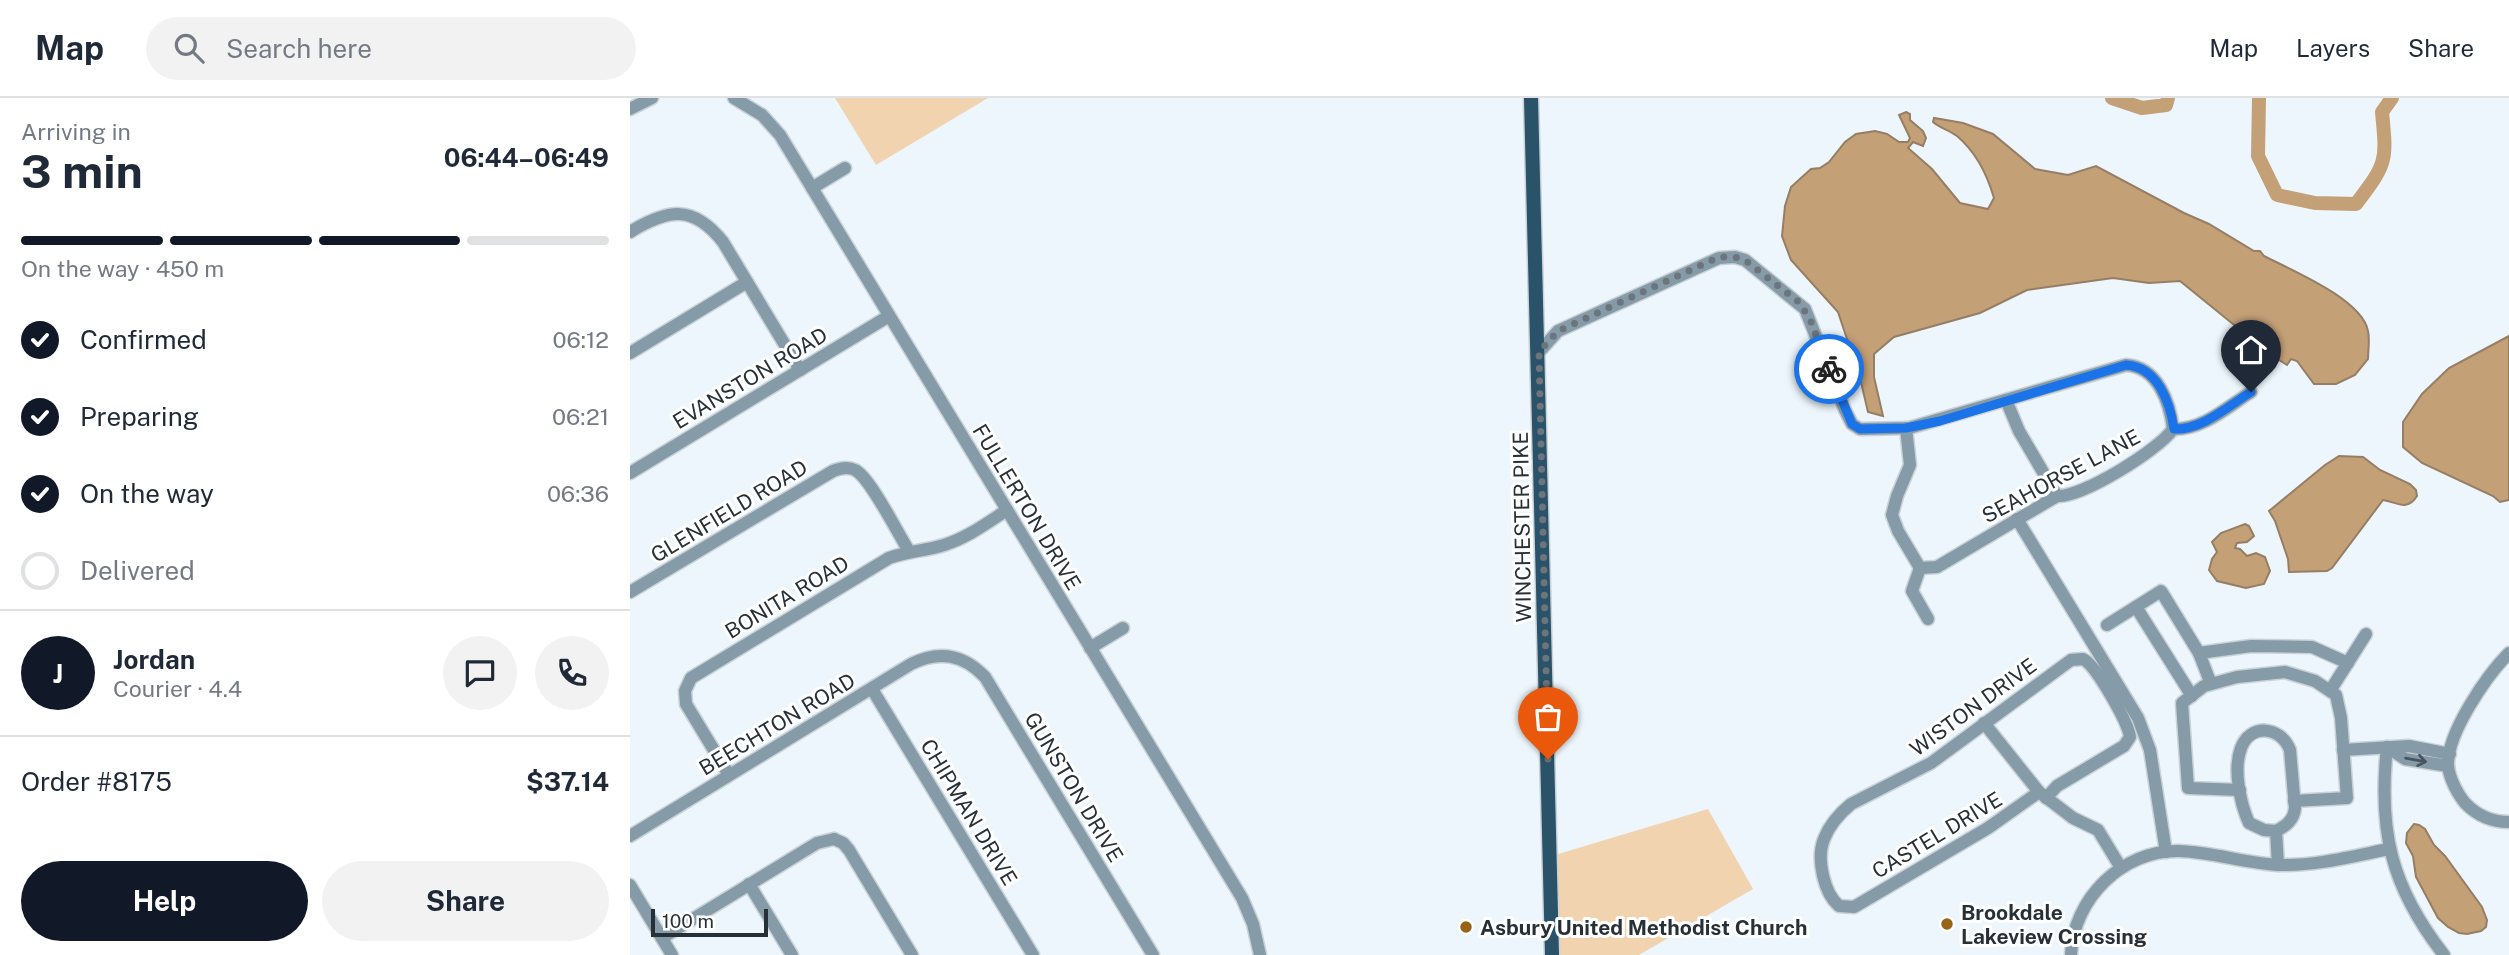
<!DOCTYPE html>
<meta charset="utf-8">
<style>
:root{--surface:#fff;--page:#f2f2f3;--text:#1f2937;--muted:#747a83;--line:#e0e1e3;--accent:#111827}
body{margin:0;font-family:"Public Sans",sans-serif;background:var(--page);color:var(--text);height:100vh;display:flex;flex-direction:column;font-size:26px;white-space:nowrap}
*{box-sizing:border-box;margin:0}
p{font-size:23px;color:var(--muted)}
.icon{flex:none;width:38px;height:38px;fill:none;stroke:currentColor;stroke-width:2;stroke-linecap:round;stroke-linejoin:round}
.map{position:relative;flex:1;overflow:hidden}
.panel{display:flex;flex-direction:column;background:var(--surface);width:630px}
.panel>*{flex:none}
.scale{position:absolute;left:21px;bottom:18px;width:117px;box-sizing:border-box;padding-left:7px;border:4px solid #273036;border-top:0;font-size:19px;line-height:24px;white-space:nowrap;color:#273036;-webkit-text-stroke:5px #fff;paint-order:stroke}
.pin{position:absolute;display:grid;place-items:center;width:60px;height:60px;color:#fff;margin:-72px -30px;border-radius:50% 50% 50% 0;rotate:-45deg;box-shadow:0 0 7px #0007}
.pin .icon{rotate:45deg}
.courier{position:absolute;display:grid;place-items:center;width:70px;height:70px;margin:-35px;border:5px solid #1a73e8;border-radius:50%;background:#fff;color:#222;box-shadow:0 2px 9px #0007}
.overview em{font-style:normal;font-weight:700}
.overview div{display:flex;flex-direction:column-reverse}
.overview{display:flex;align-items:center;justify-content:space-between;height:119px;padding:0 21px}
h1{font-size:46px;font-weight:700;line-height:52px}
.bar{display:grid;grid-template-columns:repeat(4,1fr);gap:10px 7px;align-content:center;height:84px;padding:0 21px}
.bar i{height:9px;border-radius:5px;background:var(--line)}
.bar .on{background:var(--accent)}
.bar p{grid-column:span 4}
.line{display:flex;align-items:center;gap:18px;padding:0 21px;border-top:2px solid var(--line)}
.line div{flex:1}
.round{display:grid;place-items:center;flex:none;width:74px;height:74px;border-radius:37px;background:var(--page)}
ol{padding:0 21px;list-style:none}
li{display:flex;align-items:center;gap:21px;height:77px}
li p{margin-inline-start:auto}
li .icon{padding:7px;border-radius:50%;background:var(--accent);color:#fff;stroke-width:4}
li:last-child{color:var(--muted)}
li i{width:38px;height:38px;border:4px solid var(--line);border-radius:50%}
.cta{display:flex;gap:14px;margin-top:auto;padding:14px 21px}
.cta a{flex:1;height:80px;border-radius:42px;background:var(--accent);color:#fff;font-size:28px;font-weight:700;line-height:80px;text-align:center}
.cta a+a{background:var(--page);color:var(--text)}
header{display:flex;align-items:center;gap:42px;box-sizing:border-box;height:98px;padding:0 35px;background:var(--surface);border-bottom:2px solid var(--line)}
header strong{font-size:33px}
nav{display:flex;gap:38px;margin-inline-start:auto;font-size:24px}
.search{width:490px;height:63px;background:var(--page);display:flex;align-items:center;gap:18px;box-sizing:border-box;padding:0 24px;border-radius:38px;color:var(--muted);font-size:26px}
main{display:flex;flex:1;min-height:0}
.map>svg:first-child{display:block}
.green{fill:#f2d3af}
.water{fill:#c4a077;stroke:#957e64;stroke-width:2}
.lines{fill:none;stroke-linecap:round;stroke-linejoin:round}
.river{stroke:#c4a077;stroke-width:14}
.minor-casing{stroke:#c9d2d8;stroke-width:15}
.major-casing{stroke:#c9d2d8;stroke-width:17}
.minor{stroke:#869ba8;stroke-width:12}
.major{stroke:#2a5269;stroke-width:14}
.oneway{stroke:#48555e}
.done{stroke:#6c757b;stroke-width:7;stroke-dasharray:0 12.6}
.route{stroke:#1a73e8;stroke-width:9}
.poi-dot{fill:#966317;stroke:#fff;stroke-width:2.5}
.labels{text-anchor:middle;dominant-baseline:central;stroke-width:6;stroke-linejoin:round;paint-order:stroke}
.street-label{font-size:21px;fill:#273036;stroke:#fff}
.poi-label{font-size:21px;font-weight:bold;fill:#273036;stroke:#fff;text-anchor:start}
</style>
<header>
<strong>Map</strong>
<div class="search"><svg class="icon" aria-label="search" viewBox="0 0 24 24"><circle cx="10" cy="10" r="6"/><path d="M15 15l6 6"/></svg>Search here</div>
<nav><a>Map</a><a>Layers</a><a>Share</a></nav>
</header>
<main>
<section class="panel">
<div class="overview"><div><h1>3 min</h1><p>Arriving in</p></div><em>06:44–06:49</em></div>
<div class="bar"><i class="on"></i><i class="on"></i><i class="on"></i><i></i><p>On the way · 450 m</p></div>
<ol>
<li><svg class="icon" aria-label="check" viewBox="0 0 24 24"><path d="M5 12l5 5 9-10"/></svg>Confirmed<p>06:12</p></li>
<li><svg class="icon" aria-label="check" viewBox="0 0 24 24"><path d="M5 12l5 5 9-10"/></svg>Preparing<p>06:21</p></li>
<li><svg class="icon" aria-label="check" viewBox="0 0 24 24"><path d="M5 12l5 5 9-10"/></svg>On the way<p>06:36</p></li>
<li><i></i>Delivered</li>
</ol>
<div class="line" style="height:126px"><b class="round" style="background:var(--accent);color:#fff">J</b><div><b>Jordan</b><p>Courier · 4.4</p></div><a class="round"><svg class="icon" aria-label="chat" viewBox="0 0 24 24"><path d="M4 5h16v11H9l-5 4z"/></svg></a><a class="round"><svg class="icon" aria-label="phone" viewBox="0 0 24 24"><path d="M5 4h4l2 5-3 2q2 4 5 5l2-3 5 2v4C11 20 4 13 5 4z"/></svg></a></div>
<div class="line" style="height:91px"><div>Order #8175</div><b>$37.14</b></div>
<div class="cta"><a>Help</a><a>Share</a></div>
</section>
<div class="map">
<svg width="1879" height="857" viewBox="0 0 1879 857">
<rect width="100%" height="100%" fill="#ecf6fc"/>
<!-- green -->
<g class="green">
<path d="M205 0H358L246 67Z"/>
<path d="M1078 711 1123 791 1009 857H927L925 757Z"/>
</g>
<!-- water -->
<g class="water">
<path d="M1276 14 1280 16V22L1293 33 1296 40 1293 48 1283 44 1278 50 1302 71 1330 105 1358 111 1364 100C1357 76 1346 54 1327 38 1319 32 1310 30 1303 24L1304 20 1333 25 1363 36 1405 71 1438 77 1466 68 1554 115 1579 126 1624 153H1630L1634 158C1661 172 1732 201 1738 233 1740 242 1738 252 1738 261L1725 277 1706 286H1684L1667 263 1661 261 1657 267 1641 257 1550 183 1519 185 1483 180 1397 192 1350 215 1264 239 1244 256V279L1253 318 1238 314 1230 280 1208 214 1161 162 1152 138 1155 108 1161 89 1181 71 1190 70 1199 64 1215 44 1226 36 1245 33 1257 36 1269 44H1278L1280 40 1269 17Z"/>
<path d="M1879 238V402L1870 404 1863 398 1792 365 1773 349V324L1792 296 1819 270Z"/>
<path d="M1709 358 1733 359 1750 372 1780 386 1786 392 1787 398C1777 414 1767 404 1753 402L1702 470 1697 473 1659 474 1658 461 1645 423 1639 413 1695 367Z"/>
<path d="M1615 426 1619 428 1624 438 1617 444 1607 445 1605 450 1610 451 1617 458 1626 455 1635 459 1640 473 1634 486 1616 490 1587 483 1579 472 1582 461 1587 454 1582 444 1591 435Z"/>
<path d="M1784 726 1789 727 1795 731 1804 747 1815 758 1852 809 1857 822 1856 829 1851 833 1837 836 1829 835 1818 829 1808 820 1786 779 1783 758 1776 745 1777 735Z"/>
</g>
<g class="lines">
<!-- river -->
<g class="river">
<path d="M1482 0 1512 10 1536 7 1538 0"/>
<path d="M1629 0 1628 58 1647 97 1685 105 1726 106C1757 65 1757 64 1752 14L1762 0"/>
</g>
<defs>
<g id="minor">
<path d="M104 0 132 17 150 37 612 800 623 826 630 857"/>
<path d="M0 11 22 0"/>
<path d="M182 90 215 70"/>
<path d="M0 134C38 111 63 106 93 144L170 272"/>
<path d="M909 254 928 233 1089 160 1105 159 1115 162 1175 211 1215 312 1222 326 1230 331 1279 330 1496 267C1528 269 1540 305 1543 331"/>
<path d="M0 255 117 184"/>
<path d="M1376 302 1389 333 1427 398"/>
<path d="M1276 330 1280 367 1267 398 1262 417 1268 433 1290 470"/>
<path d="M1543 331C1573 332 1597 309 1621 294"/>
<path d="M0 375 259 218"/>
<path d="M1387 421 1508 620 1520 652 1536 754"/>
<path d="M1290 470 1307 469 1427 398C1451 400 1529 352 1543 331"/>
<path d="M1290 470 1282 493 1298 521"/>
<path d="M0 494 203 373C210 370 217 368 225 372 240 379 268 436 279 453"/>
<path d="M1506 509 1562 598"/>
<path d="M1477 527 1531 493 1569 555 1581 586"/>
<path d="M460 550 493 530"/>
<path d="M1569 555 1621 548 1682 549 1718 565"/>
<path d="M1879 555C1857 577 1817 635 1818 667 1819 680 1828 697 1836 706 1848 718 1862 724 1879 724"/>
<path d="M242 591 403 857"/>
<path d="M1700 593 1736 536"/>
<path d="M1354 625 1409 694 1443 720 1468 732 1491 770"/>
<path d="M1757 649C1748 733 1761 789 1814 857"/>
<path d="M1757 649 1775 661 1818 668"/>
<path d="M1713 652 1779 648 1820 656"/>
<path d="M99 677 56 606 55 593 61 580 259 460C278 453 295 453 314 447 337 440 357 425 377 412"/>
<path d="M1610 692 1558 690 1552 605 1574 588 1607 579 1655 574 1685 583 1706 597 1711 620 1717 700 1664 703"/>
<path d="M1409 694 1358 730 1224 809 1209 808C1194 795 1186 761 1194 741 1199 728 1210 715 1221 706L1301 665 1441 562 1453 561C1466 567 1498 624 1500 639L1494 648 1427 688 1416 700"/>
<path d="M1646 733 1634 732 1619 725C1610 705 1603 671 1611 650 1620 625 1651 628 1660 652L1665 710C1664 722 1656 728 1646 733L1648 767"/>
<path d="M0 738 281 566C309 552 333 556 355 579L523 857"/>
<path d="M204 741 213 745 219 752 282 857"/>
<path d="M119 786 162 857"/>
<path d="M0 787 42 857"/>
<path d="M32 840 187 745 204 741"/>
<path d="M1441 857C1443 801 1492 752 1549 753 1582 754 1615 765 1649 767 1685 768 1724 758 1759 751"/>
</g>
<path id="major" d="M901 0 922 857"/>
</defs>
<!-- minor casing -->
<use href="#minor" class="minor-casing"/>
<!-- major casing -->
<use href="#major" class="major-casing"/>
<!-- minor -->
<use href="#minor" class="minor"/>
<!-- major -->
<use href="#major" class="major"/>
</g>
<!-- one-way arrows -->
<defs><path id="oneway-shaft" d="M-6 0H5M1.5-3L5.5 0L1.5 3" fill="none" stroke-width="1.6" stroke-linecap="round" stroke-linejoin="round" transform="scale(1.75)"/></defs>
<use class="oneway" href="#oneway-shaft" transform="translate(1786 662) rotate(10)"/>
<g class="lines">
<!-- done -->
<path class="done" d="M918 661 909 254 928 233 1089 159H1105L1115 162 1170 205 1181 224 1199 271"/>
<!-- route -->
<path class="route" d="M1199 271 1222 326 1230 331 1276 330 1310 323 1496 267C1528 269 1540 305 1544 331 1572 332 1597 309 1621 294"/>
</g>
<!-- markers -->
<g class="poi-dot">
<circle cx="1317" cy="826" r="7"/>
<circle cx="836" cy="829" r="7"/>
</g>
<g class="labels">
<!-- street labels -->
<g class="street-label">
<text transform="translate(120 280) rotate(-31)">EVANSTON ROAD</text>
<text transform="translate(1431 378) rotate(-28)">SEAHORSE LANE</text>
<text transform="translate(397 409) rotate(59)">FULLERTON DRIVE</text>
<text transform="translate(99 413) rotate(-31)">GLENFIELD ROAD</text>
<text transform="translate(892 429) rotate(-91)">WINCHESTER PIKE</text>
<text transform="translate(157 499) rotate(-31)">BONITA ROAD</text>
<text transform="translate(1343 609) rotate(-36)">WISTON DRIVE</text>
<text transform="translate(147 626) rotate(-31)">BEECHTON ROAD</text>
<text transform="translate(444 689) rotate(59)">GUNSTON DRIVE</text>
<text transform="translate(339 714) rotate(59)">CHIPMAN DRIVE</text>
<text transform="translate(1307 737) rotate(-31)">CASTEL DRIVE</text>
</g>
<!-- poi labels -->
<g class="poi-label">
<text x="1331" y="814">Brookdale<tspan x="1331" dy="24">Lakeview Crossing</tspan></text>
<text x="850" y="829">Asbury United Methodist Church</text>
</g>
</g>
</svg>
<div class="scale">100 m</div>
<div class="pin" style="left:918px;top:661px;background:#ea580c"><svg class="icon" aria-label="bag" viewBox="0 0 24 24"><path d="M5 8h14l-1 12H6zM9 8a3 3 0 0 1 6 0"/></svg></div>
<div class="pin" style="left:1621px;top:294px;background:#1f2937"><svg class="icon" aria-label="home" viewBox="0 0 24 24"><path d="M3 11l9-7 9 7M6 9v11h12V9"/></svg></div>
<div class="courier" style="left:1199px;top:271px"><svg class="icon" aria-label="bike" viewBox="0 0 24 24"><circle cx="6" cy="16" r="4"/><circle cx="18" cy="16" r="4"/><path d="M6 16l4-8h5l3 8M10 8l3 8H6M13 5h3"/></svg></div>
</div>
</main>
